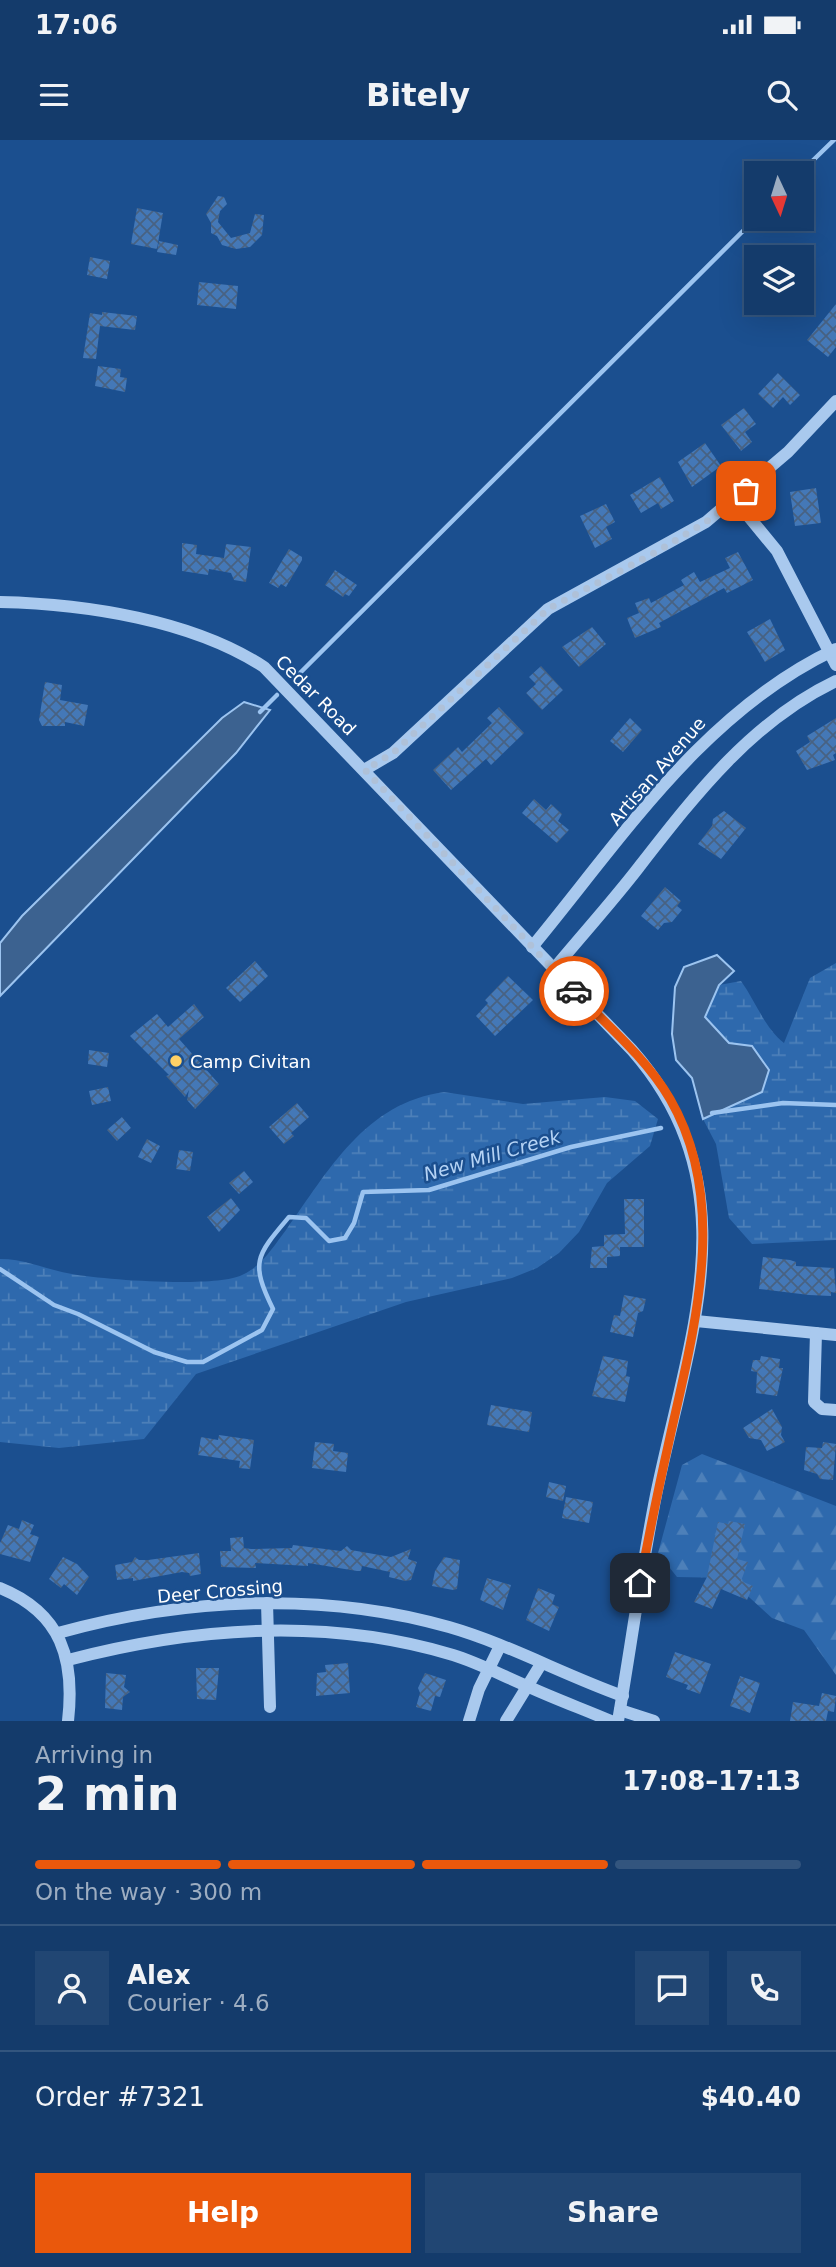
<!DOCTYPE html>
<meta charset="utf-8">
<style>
:root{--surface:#143b6b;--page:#214673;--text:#f1f3f6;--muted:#9dadc1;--line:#33557e;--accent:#ea580c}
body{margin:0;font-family:"DejaVu Sans",sans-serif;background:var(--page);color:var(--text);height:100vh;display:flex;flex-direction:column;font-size:26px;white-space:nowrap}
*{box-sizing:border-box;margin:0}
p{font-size:23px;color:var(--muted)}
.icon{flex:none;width:38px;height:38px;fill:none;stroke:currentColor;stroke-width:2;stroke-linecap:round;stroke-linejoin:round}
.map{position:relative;height:1581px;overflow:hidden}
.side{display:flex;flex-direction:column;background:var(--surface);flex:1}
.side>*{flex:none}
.needle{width:46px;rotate:176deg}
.controls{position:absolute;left:744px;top:21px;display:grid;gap:14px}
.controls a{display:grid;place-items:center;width:70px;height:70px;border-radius:0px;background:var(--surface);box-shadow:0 7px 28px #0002,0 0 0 2px var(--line);font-size:35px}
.pin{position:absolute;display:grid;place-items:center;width:60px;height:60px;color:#fff;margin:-30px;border-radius:14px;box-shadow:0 4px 10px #0006}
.courier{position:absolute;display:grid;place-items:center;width:70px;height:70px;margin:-35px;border:5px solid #ea580c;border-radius:50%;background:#fff;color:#222;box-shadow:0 2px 9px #0007}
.summary em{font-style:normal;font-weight:800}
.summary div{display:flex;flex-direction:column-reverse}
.summary{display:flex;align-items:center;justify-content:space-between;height:119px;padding:0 35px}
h1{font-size:46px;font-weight:800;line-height:52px}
.bar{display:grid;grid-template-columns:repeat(4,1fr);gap:10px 7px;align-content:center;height:84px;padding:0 35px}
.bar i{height:9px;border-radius:5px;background:var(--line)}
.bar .active{background:var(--accent)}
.bar p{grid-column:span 4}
.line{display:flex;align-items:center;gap:18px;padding:0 35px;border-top:2px solid var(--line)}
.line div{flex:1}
.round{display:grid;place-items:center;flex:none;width:74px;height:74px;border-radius:0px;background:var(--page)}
.primary-button{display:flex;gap:14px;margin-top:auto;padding:14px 35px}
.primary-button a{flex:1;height:80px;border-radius:0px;background:var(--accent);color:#fff;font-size:28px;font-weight:800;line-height:80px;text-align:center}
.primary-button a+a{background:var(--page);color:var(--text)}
.status{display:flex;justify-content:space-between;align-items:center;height:49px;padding:0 35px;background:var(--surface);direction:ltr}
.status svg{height:19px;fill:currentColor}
header{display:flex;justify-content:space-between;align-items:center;height:91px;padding:0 35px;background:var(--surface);font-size:32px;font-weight:800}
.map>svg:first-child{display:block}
.forest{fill:url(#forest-firs)}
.wetland{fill:url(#wetland-marsh)}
.water{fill:#3c6290;stroke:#9cc4f0;stroke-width:2}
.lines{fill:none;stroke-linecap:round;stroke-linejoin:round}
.stream{stroke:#9cc4f0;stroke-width:4.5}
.building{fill:url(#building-cross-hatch)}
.minor{stroke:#a9c9ee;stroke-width:12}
.done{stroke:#afc1d8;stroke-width:7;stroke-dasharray:0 12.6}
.route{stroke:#ea580c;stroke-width:9}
.poi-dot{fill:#ffd166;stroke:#1b4f8f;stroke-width:2.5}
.labels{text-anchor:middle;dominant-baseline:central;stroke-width:5;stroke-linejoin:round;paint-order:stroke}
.street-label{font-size:18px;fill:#fff;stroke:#1b4f8f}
.poi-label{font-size:18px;fill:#fff;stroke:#1b4f8f;text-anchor:start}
.water-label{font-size:19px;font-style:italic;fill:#b5d3f5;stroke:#1b4f8f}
</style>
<div class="status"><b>17:06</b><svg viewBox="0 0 49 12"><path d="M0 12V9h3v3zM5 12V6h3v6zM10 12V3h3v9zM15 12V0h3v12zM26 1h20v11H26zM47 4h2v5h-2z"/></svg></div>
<header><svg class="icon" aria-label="menu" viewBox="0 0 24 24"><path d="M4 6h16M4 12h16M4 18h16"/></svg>Bitely<svg class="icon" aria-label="search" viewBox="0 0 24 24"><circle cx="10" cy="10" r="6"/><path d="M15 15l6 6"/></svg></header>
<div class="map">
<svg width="836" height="1581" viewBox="0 0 836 1581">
<defs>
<pattern id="forest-firs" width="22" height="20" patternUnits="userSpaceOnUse" patternTransform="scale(1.75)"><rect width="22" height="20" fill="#2e69ad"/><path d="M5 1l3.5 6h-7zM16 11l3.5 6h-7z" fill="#4d80b9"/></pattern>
<pattern id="wetland-marsh" width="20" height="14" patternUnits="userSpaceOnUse" patternTransform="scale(1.75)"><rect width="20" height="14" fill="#2e69ad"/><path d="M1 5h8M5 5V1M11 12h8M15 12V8" fill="none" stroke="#4d80b9"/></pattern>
<pattern id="building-cross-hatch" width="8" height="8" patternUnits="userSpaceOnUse" patternTransform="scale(1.75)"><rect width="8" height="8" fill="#4478b7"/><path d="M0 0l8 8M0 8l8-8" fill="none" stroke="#486282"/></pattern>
</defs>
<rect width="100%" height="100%" fill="#1b4f8f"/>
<!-- forest -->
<path class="forest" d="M702 1314 836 1366V1535L804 1490 772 1478 728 1438 677 1437 658 1413 682 1325Z"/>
<!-- wetland -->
<g class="wetland">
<path d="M836 823V1100L752 1104 729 1078 716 1004 703 979 762 952 752 906 729 903 705 877 719 845 741 841C756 862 764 887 784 903L810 838Z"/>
<path d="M444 952 523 964 605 957 635 961 658 979 650 1006 607 1043 579 1092 559 1113 537 1128 512 1138 406 1162 196 1234 144 1299 59 1308 0 1302V1119C26 1119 47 1130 72 1134 104 1140 216 1148 242 1135 262 1126 273 1107 286 1090 329 1030 365 963 444 952Z"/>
</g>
<!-- water -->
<g class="water">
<path d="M244 562 270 570 236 613 0 856V803L22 776 222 578Z"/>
<path d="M717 815 734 831 719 845 705 877 729 903 752 906 769 930 762 952 703 979 692 938 676 920 672 894 675 847 684 827Z"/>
</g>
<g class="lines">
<!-- stream -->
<g class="stream">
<path d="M800 33 834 0"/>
<path d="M298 535 756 78"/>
<path d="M260 572 277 555"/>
<path d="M712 973 783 963 836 965"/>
<path d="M0 1129 54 1165 78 1174 154 1212 187 1222H203L262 1190 273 1169C250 1122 256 1116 289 1077L306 1078 329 1101 345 1098 354 1083 363 1052 429 1050 571 1007 661 988"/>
</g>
</g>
<!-- building -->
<g class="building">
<path d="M218 56 224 57 227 64 220 71 218 82 231 98 250 93 255 74 264 75 262 95 250 107 236 109 222 105 217 96 211 93V83L206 74Z"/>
<path d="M137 68 163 73 157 109 131 104Z"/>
<path d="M159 101 178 105 176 115 157 112Z"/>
<path d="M90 117 110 121 107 139 87 135Z"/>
<path d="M199 142 238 146 236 169 197 165Z"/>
<path d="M836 164V207L828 217 807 200Z"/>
<path d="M102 172 137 176 135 190 100 186 96 219 83 218 90 173 102 175Z"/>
<path d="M98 226 121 229 120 237 127 238 125 252 95 246Z"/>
<path d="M778 233 800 255 790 265 783 257 773 268 758 254Z"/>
<path d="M744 268 756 284 745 292 752 302 741 311 721 285Z"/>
<path d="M705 303 721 326 692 347 678 322Z"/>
<path d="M660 337 674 361 661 369 658 363 641 373 630 355Z"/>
<path d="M816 348 821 383 795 386 790 352Z"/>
<path d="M606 364 615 382 606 387 612 399 595 408 580 376Z"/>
<path d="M182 403 197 405 196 414 224 418 226 404 251 407 246 442 234 440 231 433 209 429 208 435 182 431Z"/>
<path d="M289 409 302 417V420L286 447 281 444 278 448 269 443Z"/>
<path d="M738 412 753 440 727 453 724 448 659 483 661 487 635 498 627 478 639 473 635 463 649 458 651 463 684 445 681 440 694 432 700 442 730 428 725 418Z"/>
<path d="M335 430 357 445 349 456 345 454 343 457 325 445Z"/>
<path d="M770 479 785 510 765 522 747 492Z"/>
<path d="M592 487 606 504 579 527 562 507Z"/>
<path d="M541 526 563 550 542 570 526 553 536 544 529 537Z"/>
<path d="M45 542 62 545 60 560 88 565 84 586 65 582V586H42L39 580Z"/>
<path d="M499 567 524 593 491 625 486 619 451 650 433 630 458 607 462 612 492 583 487 578Z"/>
<path d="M630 578 642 590 623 612 610 601Z"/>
<path d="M836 578V613L833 615 835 620 807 630 796 611 810 602 807 596Z"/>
<path d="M534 659 546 670 551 664 562 674 558 681 569 690 557 703 522 673Z"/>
<path d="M724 671 746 688 721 719 698 704 712 686 713 679Z"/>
<path d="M665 747 681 761 677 766 682 770 672 782 664 783 658 790 641 776Z"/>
<path d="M255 821 268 836 240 862 226 848Z"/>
<path d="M508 836 533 860 495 896 476 876 488 863 485 860Z"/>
<path d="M194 864 204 877 179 899 219 944 195 969 187 960 189 950 185 957 166 936 169 935 130 896 157 874 168 887Z"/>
<path d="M89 910 109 913 107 927 88 924Z"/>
<path d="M108 947 111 961 92 965 89 951Z"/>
<path d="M297 963 309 977 291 993 294 996 284 1004 269 987Z"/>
<path d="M122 977 131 988 117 1001 107 990Z"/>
<path d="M147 999 160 1006 151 1023 138 1017Z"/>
<path d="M179 1010 193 1012 190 1031 176 1029Z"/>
<path d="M244 1031 253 1042 239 1054 229 1043Z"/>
<path d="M231 1058 240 1070 219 1092 207 1077Z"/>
<path d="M624 1059H644V1107H620V1116L607 1117V1128H590L592 1107 604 1106V1095L625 1094Z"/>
<path d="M763 1117 790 1120 796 1122V1126L834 1128 836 1153 831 1152V1156L809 1155 759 1149Z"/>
<path d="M624 1155 646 1159 643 1171 638 1173 633 1197 610 1192 614 1175 620 1176Z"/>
<path d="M603 1216 628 1221 626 1236 630 1237 625 1262 592 1256Z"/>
<path d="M761 1216 780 1219 779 1228H783L777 1256 756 1253 757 1232 751 1231 753 1220H760Z"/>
<path d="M491 1265 532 1272 529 1292 487 1285Z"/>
<path d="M772 1269 782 1287 781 1295 785 1302 767 1311 761 1300 749 1298 743 1288Z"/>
<path d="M219 1295 254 1300 250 1329 239 1328 240 1321 198 1315 201 1297 218 1300Z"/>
<path d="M315 1302 334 1304 333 1311 348 1313 346 1332 312 1328Z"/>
<path d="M823 1302 836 1304 833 1340 820 1339 817 1334 804 1330 806 1307 822 1308Z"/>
<path d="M549 1342 566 1346 563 1361 546 1357Z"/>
<path d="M566 1357 593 1362 589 1383 562 1378Z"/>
<path d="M22 1380 34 1385 30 1394 39 1397 30 1422 0 1414V1403L8 1385 19 1389Z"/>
<path d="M729 1381 745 1384 737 1419 748 1422 741 1441 753 1446 747 1460 721 1449 712 1469 694 1462 707 1437 718 1382 728 1384Z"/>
<path d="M243 1397 244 1408 251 1409 292 1408 293 1405 341 1411 347 1406 351 1410 391 1417 411 1409 408 1419 417 1422 411 1440 405 1441 389 1437 390 1432 362 1426 361 1431H357L308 1423V1426L255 1423 256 1428 221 1427 220 1411H231L230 1398Z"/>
<path d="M199 1413 201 1434 190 1436 189 1433 182 1432 133 1441V1438L117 1440 115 1425 132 1422 135 1417 139 1420H148Z"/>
<path d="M63 1417 77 1424 89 1437 77 1455 64 1444 61 1448 49 1439Z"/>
<path d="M444 1417 460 1420 457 1449 453 1450 432 1446 435 1431Z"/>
<path d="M487 1438 511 1445 503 1470 480 1460Z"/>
<path d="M538 1448 555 1455 552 1464 559 1467 549 1491 526 1480Z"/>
<path d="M675 1512 711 1524 700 1554 686 1549 688 1545 666 1537Z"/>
<path d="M348 1523 350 1553 316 1556 317 1533 326 1532 325 1525Z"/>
<path d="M196 1528H219L216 1560 197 1559Z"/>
<path d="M106 1533 126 1535 124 1547 130 1552 123 1557 122 1570 105 1568Z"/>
<path d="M425 1533 446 1540 440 1557 435 1556 431 1571 416 1567 420 1553 418 1548Z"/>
<path d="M740 1536 760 1543 750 1573 730 1566Z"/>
<path d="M822 1553 836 1556 834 1572 828 1571 826 1581H790L793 1562 819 1566Z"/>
</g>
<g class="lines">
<!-- minor -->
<g class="minor">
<path d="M735 360 777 411 836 525"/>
<path d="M0 462C86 464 192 480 264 527L632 910C753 1048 688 1198 656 1355 641 1430 631 1506 618 1581"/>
<path d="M364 630 393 613 548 469 706 382 788 312 836 261"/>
<path d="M532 807C622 698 704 571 836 509"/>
<path d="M553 830C582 795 612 762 639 727 695 655 752 581 836 541"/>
<path d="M696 1181 836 1195"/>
<path d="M816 1193 814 1262 822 1269 836 1270"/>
<path d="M0 1448C62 1473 75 1520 68 1581"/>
<path d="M267 1463 270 1567"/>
<path d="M58 1493C184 1458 323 1451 449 1487 508 1504 564 1535 623 1556"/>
<path d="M68 1520C194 1487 327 1477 453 1515 479 1523 503 1536 527 1546 555 1559 583 1569 611 1581"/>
<path d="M620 1570 654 1581"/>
<path d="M469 1581 479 1549 500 1506"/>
<path d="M506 1581 541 1524"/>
</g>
</g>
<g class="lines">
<!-- done -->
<path class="done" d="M574 851 365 630 393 613 548 469 658 411 706 382 746 351"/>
<!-- route -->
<path class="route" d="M574 851C607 885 646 918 670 959 730 1062 694 1189 670 1297 659 1346 649 1394 640 1443"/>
</g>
<!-- markers -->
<circle class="poi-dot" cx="176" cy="921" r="7"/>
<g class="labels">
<!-- street labels -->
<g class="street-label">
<text transform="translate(316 555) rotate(45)">Cedar Road</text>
<text transform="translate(657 631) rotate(-49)">Artisan Avenue</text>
<text transform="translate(220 1451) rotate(-5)">Deer Crossing</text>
</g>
<!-- poi labels -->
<g class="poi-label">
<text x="190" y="921">Camp Civitan</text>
</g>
<!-- water labels -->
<g class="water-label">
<text transform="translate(492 1015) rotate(-16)">New Mill Creek</text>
</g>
</g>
</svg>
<div class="controls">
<a><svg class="needle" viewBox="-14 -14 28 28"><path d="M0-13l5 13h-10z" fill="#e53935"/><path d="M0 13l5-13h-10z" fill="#9dadc1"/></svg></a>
<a><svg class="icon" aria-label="layers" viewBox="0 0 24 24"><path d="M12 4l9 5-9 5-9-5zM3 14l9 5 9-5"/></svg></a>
</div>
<div class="pin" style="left:746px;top:351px;background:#ea580c"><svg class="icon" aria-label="bag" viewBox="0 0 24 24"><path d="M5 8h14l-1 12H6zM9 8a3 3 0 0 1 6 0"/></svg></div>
<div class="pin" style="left:640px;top:1443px;background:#1f2937"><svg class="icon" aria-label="home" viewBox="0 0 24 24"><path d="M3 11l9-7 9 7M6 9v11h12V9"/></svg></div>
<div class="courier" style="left:574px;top:851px"><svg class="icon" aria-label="car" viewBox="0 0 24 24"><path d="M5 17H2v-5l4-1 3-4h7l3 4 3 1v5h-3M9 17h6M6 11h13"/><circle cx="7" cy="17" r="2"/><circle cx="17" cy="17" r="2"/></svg></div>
</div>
<section class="side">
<div class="summary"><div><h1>2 min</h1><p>Arriving in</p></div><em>17:08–17:13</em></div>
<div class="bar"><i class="active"></i><i class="active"></i><i class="active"></i><i></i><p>On the way · 300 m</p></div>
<div class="line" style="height:126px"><a class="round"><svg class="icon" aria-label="person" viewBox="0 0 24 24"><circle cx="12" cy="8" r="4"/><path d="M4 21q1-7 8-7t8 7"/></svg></a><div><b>Alex</b><p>Courier · 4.6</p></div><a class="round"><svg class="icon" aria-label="chat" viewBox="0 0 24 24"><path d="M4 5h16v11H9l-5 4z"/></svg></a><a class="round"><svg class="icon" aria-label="phone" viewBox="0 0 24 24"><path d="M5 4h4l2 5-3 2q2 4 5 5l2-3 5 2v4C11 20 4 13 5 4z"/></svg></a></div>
<div class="line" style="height:91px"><div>Order #7321</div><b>$40.40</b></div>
<div class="primary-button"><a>Help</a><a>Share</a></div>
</section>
